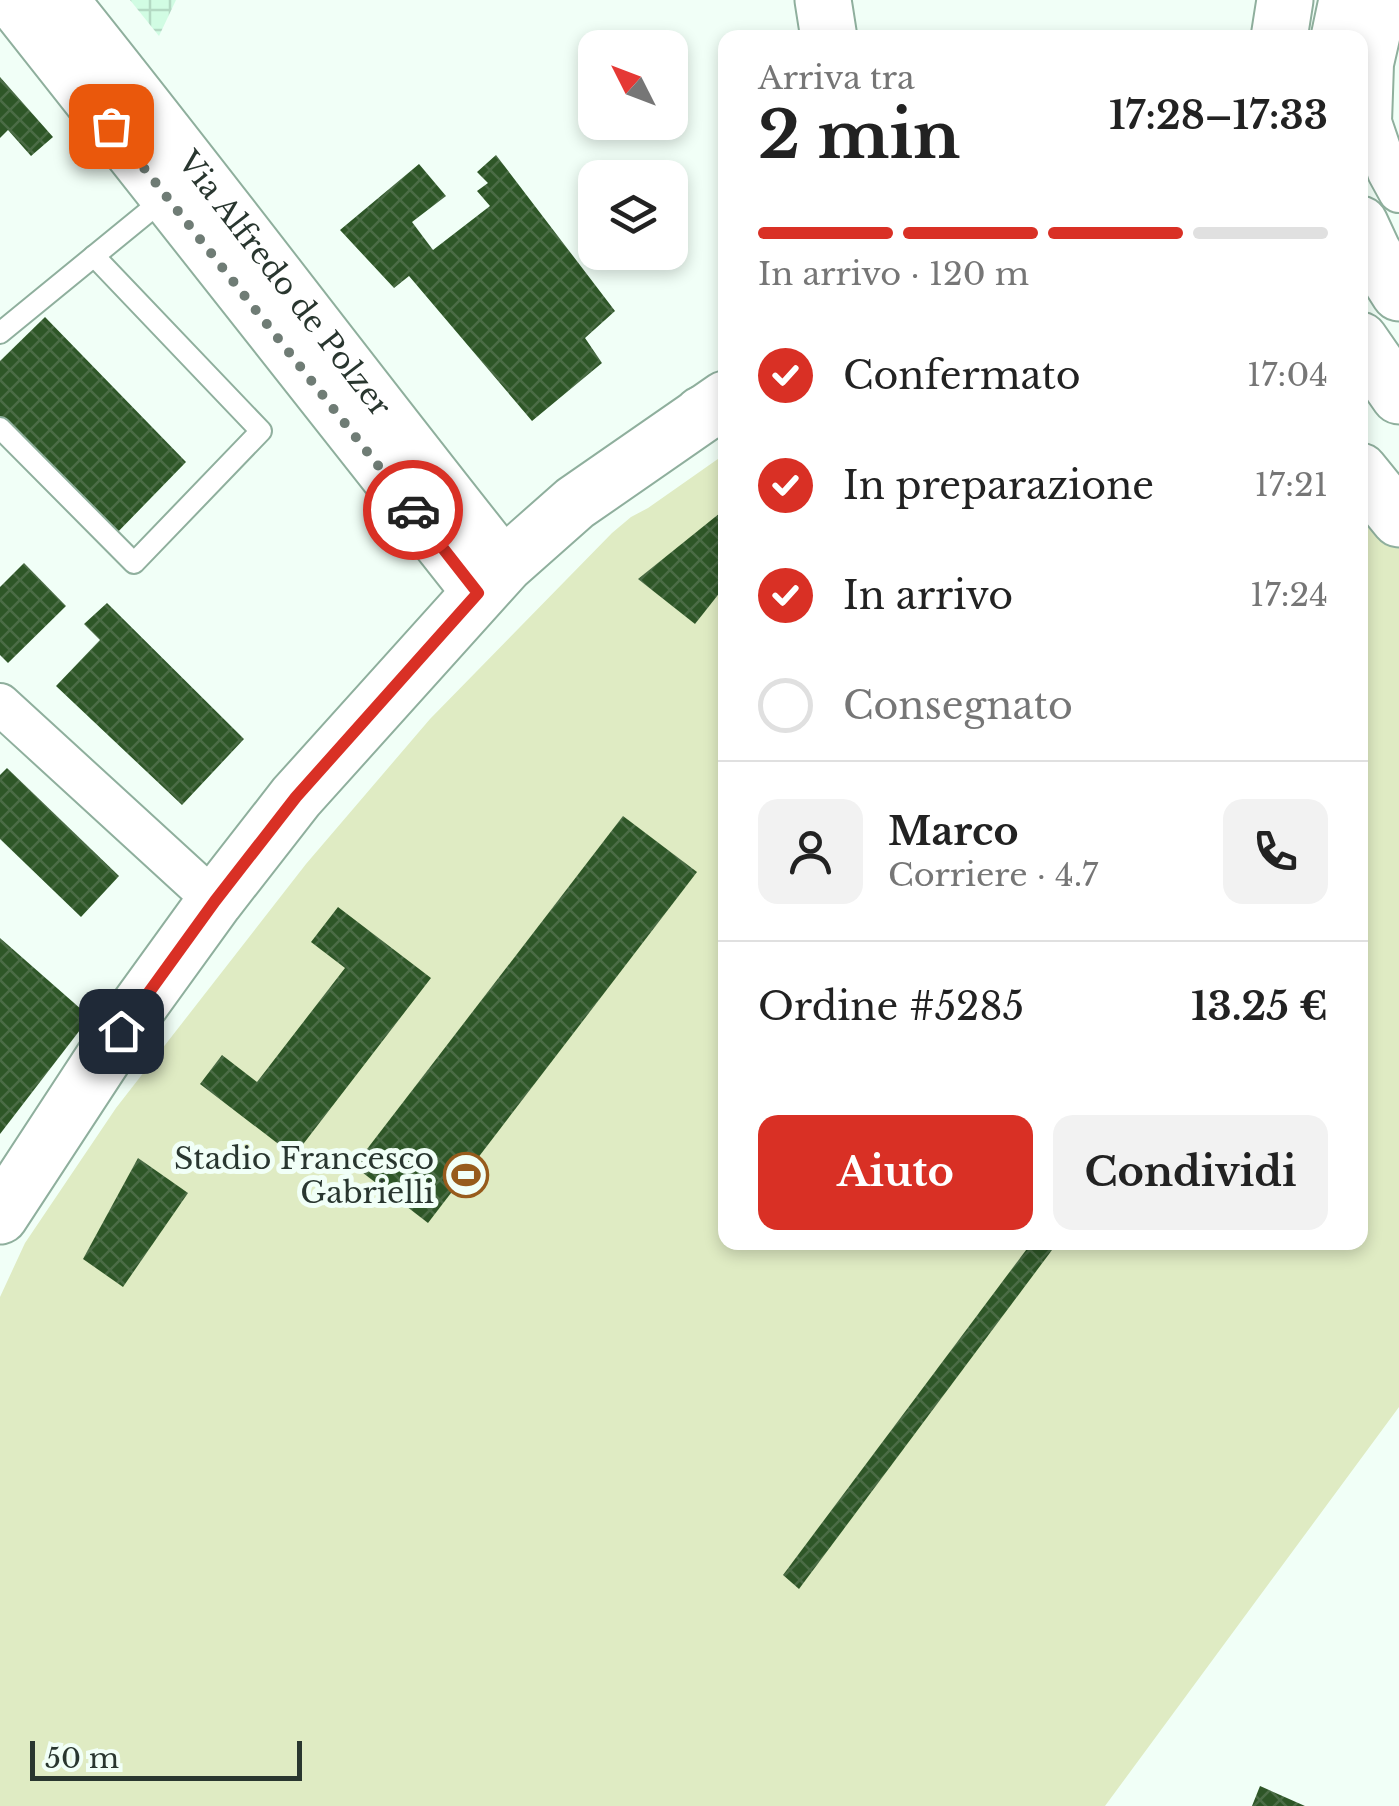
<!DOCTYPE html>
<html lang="it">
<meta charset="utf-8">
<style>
:root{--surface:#fff;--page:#f2f2f2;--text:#222;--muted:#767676;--line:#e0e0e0;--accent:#d93025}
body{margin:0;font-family:"Libre Baskerville",serif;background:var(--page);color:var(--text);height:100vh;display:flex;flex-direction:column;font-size:38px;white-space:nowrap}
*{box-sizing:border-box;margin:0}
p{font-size:32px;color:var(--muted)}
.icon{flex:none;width:55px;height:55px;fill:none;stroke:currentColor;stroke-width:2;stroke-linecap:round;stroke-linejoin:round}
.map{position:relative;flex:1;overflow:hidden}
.details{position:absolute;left:718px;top:30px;width:650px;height:1220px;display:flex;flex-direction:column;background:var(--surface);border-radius:20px;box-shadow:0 5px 15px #0003}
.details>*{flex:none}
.needle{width:65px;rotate:312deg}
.tools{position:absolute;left:578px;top:30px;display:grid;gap:20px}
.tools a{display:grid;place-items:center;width:110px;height:110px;border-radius:20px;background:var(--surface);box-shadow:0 5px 15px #0003;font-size:50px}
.scale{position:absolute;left:30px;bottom:25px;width:272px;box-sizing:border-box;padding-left:10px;border:5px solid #29362f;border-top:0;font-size:28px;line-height:35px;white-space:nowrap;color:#29362f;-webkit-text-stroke:8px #f1fff7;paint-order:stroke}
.pin{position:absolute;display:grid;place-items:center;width:85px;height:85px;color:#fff;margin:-42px;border-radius:20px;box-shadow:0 5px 15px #0006}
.courier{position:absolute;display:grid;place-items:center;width:100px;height:100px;margin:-50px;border:8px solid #d93025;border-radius:50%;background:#fff;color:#222;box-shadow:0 2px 12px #0007}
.overview em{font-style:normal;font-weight:800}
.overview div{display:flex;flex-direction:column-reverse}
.overview{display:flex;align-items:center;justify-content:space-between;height:170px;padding:0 40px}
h1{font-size:65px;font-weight:800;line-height:75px}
.bar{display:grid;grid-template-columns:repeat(4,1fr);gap:15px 10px;align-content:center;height:120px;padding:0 40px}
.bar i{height:12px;border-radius:8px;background:var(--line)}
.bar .on{background:var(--accent)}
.bar p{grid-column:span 4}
.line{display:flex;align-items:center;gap:25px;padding:0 40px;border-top:2px solid var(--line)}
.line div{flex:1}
.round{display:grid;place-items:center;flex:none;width:105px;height:105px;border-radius:20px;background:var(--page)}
ol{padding:0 40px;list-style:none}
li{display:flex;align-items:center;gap:30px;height:110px}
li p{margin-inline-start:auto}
li .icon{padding:10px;border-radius:50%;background:var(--accent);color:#fff;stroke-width:4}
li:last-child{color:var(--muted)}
li i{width:55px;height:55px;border:5px solid var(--line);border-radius:50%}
.primary-button{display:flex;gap:20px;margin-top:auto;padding:20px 40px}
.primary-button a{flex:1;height:115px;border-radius:20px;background:var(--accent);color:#fff;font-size:40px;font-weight:800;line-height:115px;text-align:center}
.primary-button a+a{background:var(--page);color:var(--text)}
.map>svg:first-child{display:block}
.industrial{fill:url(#industrial-grid)}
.park{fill:#dfebc3}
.building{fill:url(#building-cross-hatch)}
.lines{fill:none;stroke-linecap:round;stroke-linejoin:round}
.service-casing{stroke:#8faf9d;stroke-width:24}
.minor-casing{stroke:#8faf9d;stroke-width:44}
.tertiary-casing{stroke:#8faf9d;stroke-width:54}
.secondary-casing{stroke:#8faf9d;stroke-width:59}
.primary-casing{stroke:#8faf9d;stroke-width:59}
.service{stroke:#fff;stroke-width:20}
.minor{stroke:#fff;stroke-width:40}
.tertiary{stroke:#fff;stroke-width:50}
.secondary{stroke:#fff;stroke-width:55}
.primary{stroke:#fff;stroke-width:55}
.done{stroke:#6f7c75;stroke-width:10;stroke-dasharray:0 18}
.route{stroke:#d93025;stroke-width:12}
.labels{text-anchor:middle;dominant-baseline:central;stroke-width:10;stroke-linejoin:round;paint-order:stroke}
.street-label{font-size:30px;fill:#29362f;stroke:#f1fff7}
.poi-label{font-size:30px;fill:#29362f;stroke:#f1fff7;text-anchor:end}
</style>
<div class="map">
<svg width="1399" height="1806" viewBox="0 0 1399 1806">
<defs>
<pattern id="industrial-grid" width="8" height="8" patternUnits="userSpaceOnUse" patternTransform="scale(2.5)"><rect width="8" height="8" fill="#d1fce3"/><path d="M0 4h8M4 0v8" fill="none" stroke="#b3d9c3"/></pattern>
<pattern id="building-cross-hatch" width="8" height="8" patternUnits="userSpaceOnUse" patternTransform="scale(2.5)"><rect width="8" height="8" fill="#2e5627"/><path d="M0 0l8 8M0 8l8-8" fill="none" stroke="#4b6c46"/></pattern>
</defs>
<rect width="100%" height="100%" fill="#f1fff7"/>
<!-- industrial -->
<path class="industrial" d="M130 0H176L159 36Z"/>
<!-- park -->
<path class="park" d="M1360 438 1399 478V1407L1105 1806H0V1297L25 1243 116 1108 306 864 430 719 612 533 631 517 648 508 725 454V1242H1360Z"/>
<!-- building -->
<g class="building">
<path d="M0 77 53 137 31 156 8 130 0 138Z"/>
<path d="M496 155 615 311 585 338 602 363 532 421 409 276 394 288 340 230 419 164 446 196 412 222 433 250 490 206 477 191 488 183 477 172Z"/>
<path d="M45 317 186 462 111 539 0 425V361Z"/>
<path d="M725 509V586L695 624 638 579Z"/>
<path d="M24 563 66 606 8 663 0 655V587Z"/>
<path d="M107 603 244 739 182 805 56 686 100 640 84 624Z"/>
<path d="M7 768 119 876 81 917 0 839V775Z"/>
<path d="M623 816 697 872 428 1223 354 1166Z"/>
<path d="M338 907 431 978 294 1156 200 1084 222 1055 257 1082 345 968 311 942Z"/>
<path d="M0 938 90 1017 0 1134Z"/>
<path d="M138 1158 188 1193 123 1287 83 1259Z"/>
<path d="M1032 1242H1058L799 1589 783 1575Z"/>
<path d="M1260 1786 1305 1806H1252Z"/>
</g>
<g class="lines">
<defs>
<g id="service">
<path d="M0 333 165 198"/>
<path d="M0 428 134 563 261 431 94 256"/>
</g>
<g id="minor">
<path d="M1390 0 1386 7 1373 64 1371 122 1388 172 1399 192"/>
<path d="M0 704 215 901"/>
</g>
<g id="tertiary">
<path d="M10 0 478 593"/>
<path id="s1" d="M63 0C213 187 356 378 505 565"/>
</g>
<path id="secondary" d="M0 1216 121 1031 215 901 296 797 505 565 575 503 725 399"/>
<g id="primary">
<path d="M823 0 829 38"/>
<path d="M1279 38 1285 0"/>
<path d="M1339 38 1347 0"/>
<path d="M1360 224 1373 252 1399 293"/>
<path d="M1360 340 1399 396"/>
<path d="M702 414 725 405"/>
<path d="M1360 471 1399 519"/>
</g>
</defs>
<!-- service casing -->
<use href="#service" class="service-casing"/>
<!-- minor casing -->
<use href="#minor" class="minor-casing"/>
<!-- tertiary casing -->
<use href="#tertiary" class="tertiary-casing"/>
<!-- secondary casing -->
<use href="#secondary" class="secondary-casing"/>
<!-- primary casing -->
<use href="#primary" class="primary-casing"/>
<!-- service -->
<use href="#service" class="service"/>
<!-- minor -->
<use href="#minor" class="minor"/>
<!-- tertiary -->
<use href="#tertiary" class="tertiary"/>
<!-- secondary -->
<use href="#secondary" class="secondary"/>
<!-- primary -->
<use href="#primary" class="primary"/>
</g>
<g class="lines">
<!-- done -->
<path class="done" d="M111 126 413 510"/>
<!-- route -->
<path class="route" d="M121 1031 215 901 296 797 478 593 413 510"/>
</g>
<!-- icons -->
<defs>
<symbol id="stadium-ring" viewBox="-11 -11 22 22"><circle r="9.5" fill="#f1fff7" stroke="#975b1c" stroke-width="1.5"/><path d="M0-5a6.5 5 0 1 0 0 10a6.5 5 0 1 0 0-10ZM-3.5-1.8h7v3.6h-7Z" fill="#975b1c"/></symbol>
</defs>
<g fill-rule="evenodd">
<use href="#stadium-ring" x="441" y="1150" width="50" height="50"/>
</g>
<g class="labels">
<!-- street labels -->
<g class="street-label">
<text stroke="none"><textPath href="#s1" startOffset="360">Via Alfredo de Polzer</textPath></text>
</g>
<!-- poi labels -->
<g class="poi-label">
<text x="434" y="1158">Stadio Francesco<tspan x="434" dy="34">Gabrielli</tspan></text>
</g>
</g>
</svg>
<div class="tools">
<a><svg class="needle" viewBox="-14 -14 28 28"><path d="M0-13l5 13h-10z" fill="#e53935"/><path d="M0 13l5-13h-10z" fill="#767676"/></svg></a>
<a><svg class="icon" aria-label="layers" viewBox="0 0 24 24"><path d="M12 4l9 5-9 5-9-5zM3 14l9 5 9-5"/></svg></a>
</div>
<div class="scale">50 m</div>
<div class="pin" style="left:111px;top:126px;background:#ea580c"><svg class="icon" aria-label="bag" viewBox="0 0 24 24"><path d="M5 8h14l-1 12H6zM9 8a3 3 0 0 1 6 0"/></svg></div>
<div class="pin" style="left:121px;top:1031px;background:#1f2937"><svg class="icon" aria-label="home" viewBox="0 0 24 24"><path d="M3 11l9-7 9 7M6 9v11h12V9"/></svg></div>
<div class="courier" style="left:413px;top:510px"><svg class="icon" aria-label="car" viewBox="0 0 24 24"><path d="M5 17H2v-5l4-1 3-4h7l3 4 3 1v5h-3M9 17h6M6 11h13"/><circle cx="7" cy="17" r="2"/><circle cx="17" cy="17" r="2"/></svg></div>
<section class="details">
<div class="overview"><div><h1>2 min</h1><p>Arriva tra</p></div><em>17:28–17:33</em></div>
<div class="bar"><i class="on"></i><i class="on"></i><i class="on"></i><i></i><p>In arrivo · 120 m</p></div>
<ol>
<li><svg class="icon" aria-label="check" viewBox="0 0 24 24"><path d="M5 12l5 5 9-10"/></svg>Confermato<p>17:04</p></li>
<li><svg class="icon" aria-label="check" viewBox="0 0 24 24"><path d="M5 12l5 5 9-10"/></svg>In preparazione<p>17:21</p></li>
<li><svg class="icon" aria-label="check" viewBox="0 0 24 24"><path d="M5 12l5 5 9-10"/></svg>In arrivo<p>17:24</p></li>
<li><i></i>Consegnato</li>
</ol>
<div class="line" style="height:180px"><a class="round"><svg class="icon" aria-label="person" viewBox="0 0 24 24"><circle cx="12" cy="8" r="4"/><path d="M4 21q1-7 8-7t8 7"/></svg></a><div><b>Marco</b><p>Corriere · 4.7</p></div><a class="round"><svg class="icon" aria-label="phone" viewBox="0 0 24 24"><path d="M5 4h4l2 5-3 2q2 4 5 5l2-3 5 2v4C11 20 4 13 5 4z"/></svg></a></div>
<div class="line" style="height:130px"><div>Ordine #5285</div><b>13.25 €</b></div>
<div class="primary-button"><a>Aiuto</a><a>Condividi</a></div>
</section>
</div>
